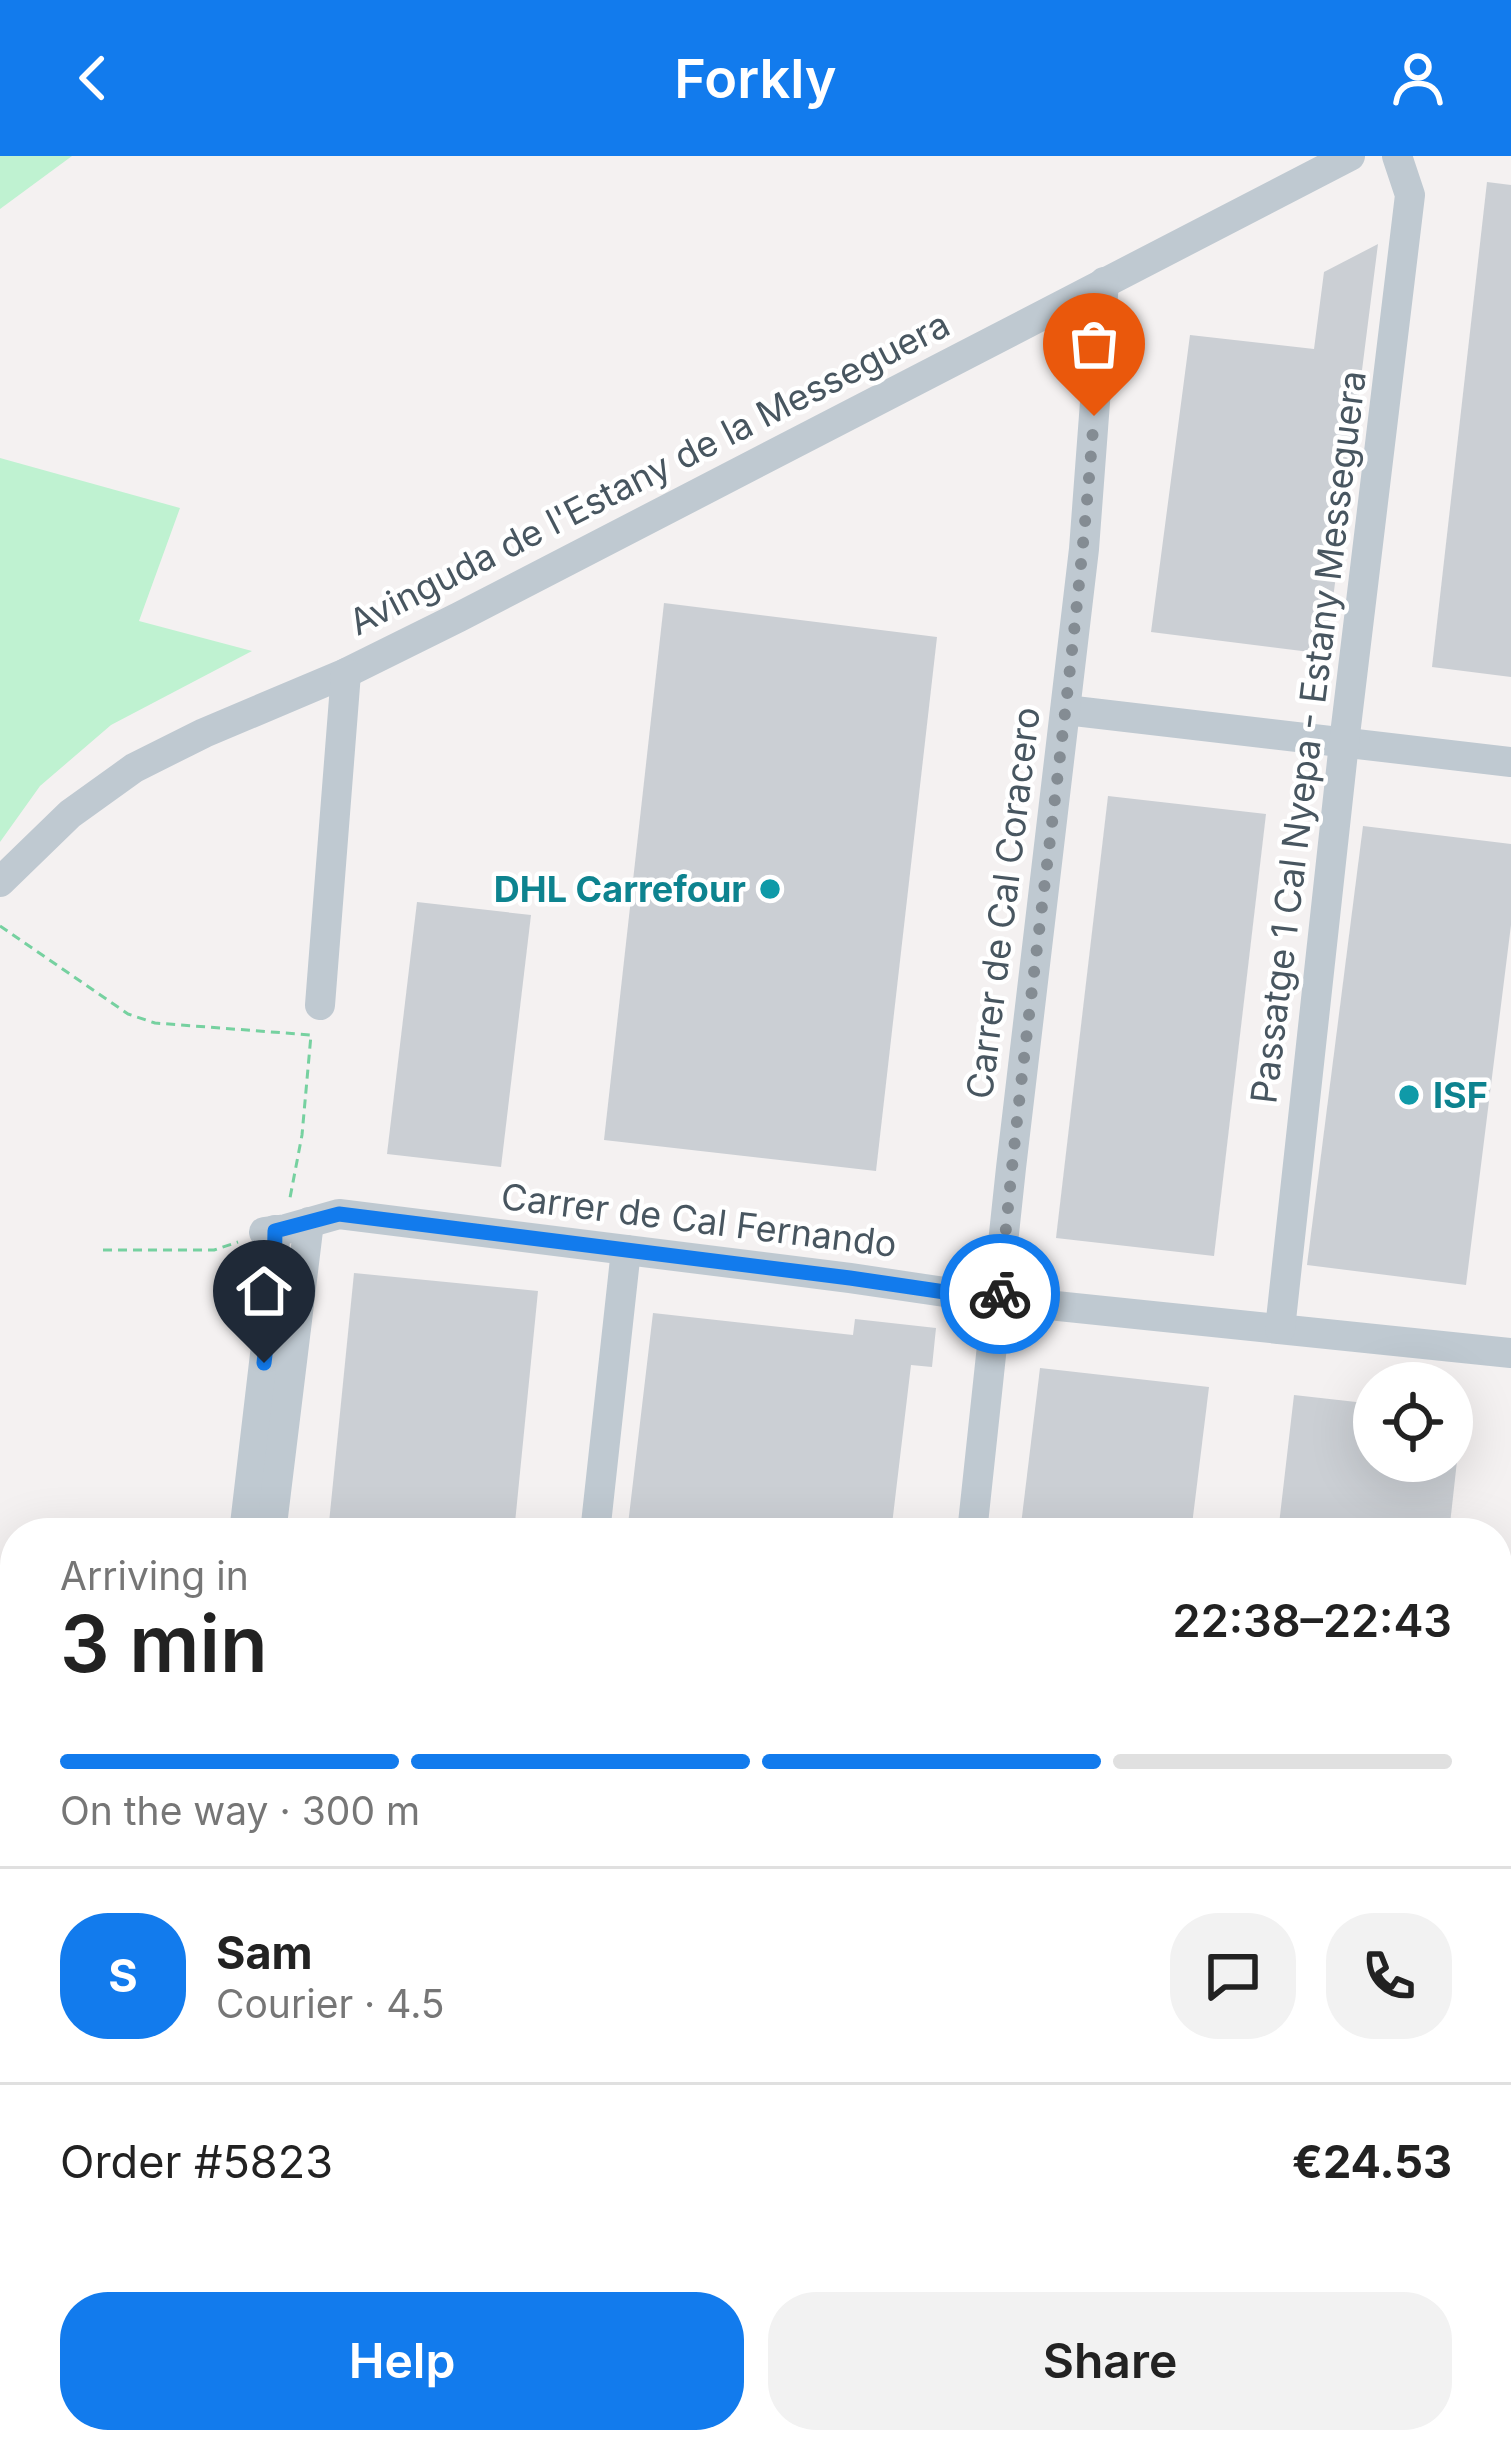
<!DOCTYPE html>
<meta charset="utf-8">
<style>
:root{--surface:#fff;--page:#f2f2f2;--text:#222;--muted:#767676;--line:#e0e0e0;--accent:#127bed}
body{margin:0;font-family:Inter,sans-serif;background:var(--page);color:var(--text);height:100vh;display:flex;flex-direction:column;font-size:45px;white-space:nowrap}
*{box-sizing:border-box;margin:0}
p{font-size:39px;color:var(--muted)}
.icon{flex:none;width:66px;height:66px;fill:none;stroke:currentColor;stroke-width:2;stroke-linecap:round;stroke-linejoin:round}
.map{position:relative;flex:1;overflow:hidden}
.side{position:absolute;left:0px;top:1362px;width:1512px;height:936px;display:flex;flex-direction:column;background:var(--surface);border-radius:48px 48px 0 0;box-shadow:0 12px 48px #0002}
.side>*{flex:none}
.tools{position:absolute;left:1353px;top:1206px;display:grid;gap:24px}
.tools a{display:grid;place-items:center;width:120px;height:120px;border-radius:50%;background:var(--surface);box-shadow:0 12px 48px #0002;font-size:60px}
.pin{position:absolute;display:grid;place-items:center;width:102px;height:102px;color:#fff;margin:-123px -51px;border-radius:50% 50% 50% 0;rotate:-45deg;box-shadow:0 0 12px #0007}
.pin .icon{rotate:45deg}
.courier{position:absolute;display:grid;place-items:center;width:120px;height:120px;margin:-60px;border:9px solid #127bed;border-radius:50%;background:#fff;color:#222;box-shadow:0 3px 15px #0007}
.head em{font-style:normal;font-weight:600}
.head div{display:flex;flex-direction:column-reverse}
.head{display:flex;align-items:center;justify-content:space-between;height:204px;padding:0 60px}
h1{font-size:78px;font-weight:600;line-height:90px}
.bar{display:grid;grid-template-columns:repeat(4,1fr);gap:18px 12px;align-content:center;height:144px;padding:0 60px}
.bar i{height:15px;border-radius:9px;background:var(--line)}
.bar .current{background:var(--accent)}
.bar p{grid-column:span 4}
.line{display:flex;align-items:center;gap:30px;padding:0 60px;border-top:3px solid var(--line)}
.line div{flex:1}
.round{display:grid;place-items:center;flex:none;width:126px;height:126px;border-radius:48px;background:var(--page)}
.primary-button{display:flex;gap:24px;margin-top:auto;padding:24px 60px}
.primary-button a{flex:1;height:138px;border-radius:48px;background:var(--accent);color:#fff;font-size:48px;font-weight:600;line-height:138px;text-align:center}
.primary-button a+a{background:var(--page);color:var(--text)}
header{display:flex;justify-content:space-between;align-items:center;height:156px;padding:0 60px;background:var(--accent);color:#fff;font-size:54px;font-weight:600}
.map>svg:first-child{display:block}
.green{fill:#bff2d1}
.building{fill:#cbcfd4}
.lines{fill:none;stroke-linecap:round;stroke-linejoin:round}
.path{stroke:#76d1a0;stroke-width:3;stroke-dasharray:9 6;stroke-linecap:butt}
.minor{stroke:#bfc9d1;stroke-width:30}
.done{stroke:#848c93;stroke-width:12;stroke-dasharray:0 21.6}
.route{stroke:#127bed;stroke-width:15}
.culture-dot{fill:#0f9aa8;stroke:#fff;stroke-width:4.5}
.labels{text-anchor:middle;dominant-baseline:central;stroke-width:9;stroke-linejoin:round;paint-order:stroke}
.street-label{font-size:36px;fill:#485660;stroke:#fff}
.culture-label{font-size:36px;font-weight:bold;fill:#0d838f;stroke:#fff;text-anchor:end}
</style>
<header><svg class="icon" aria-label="back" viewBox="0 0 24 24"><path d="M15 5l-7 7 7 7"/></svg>Forkly<svg class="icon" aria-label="person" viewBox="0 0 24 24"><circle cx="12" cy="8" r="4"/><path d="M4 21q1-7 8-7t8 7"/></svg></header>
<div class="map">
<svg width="1511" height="2298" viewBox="0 0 1511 2298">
<rect width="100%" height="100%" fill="#f4f1f1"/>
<!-- green -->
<g class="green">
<path d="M0 0H72L0 53Z"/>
<path d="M0 302 180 352 139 465 252 495 111 569 40 630 0 686Z"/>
</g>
<!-- building -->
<g class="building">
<path d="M1487 26 1511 29V521L1432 511Z"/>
<path d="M1378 88 1326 498 1151 476 1190 179 1314 193 1324 116Z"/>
<path d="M664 447 937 481 876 1015 604 984Z"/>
<path d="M1108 640 1266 658 1214 1100 1056 1082Z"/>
<path d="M1363 670 1511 688V769L1466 1129 1307 1109Z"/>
<path d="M417 746 531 759 501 1011 387 998Z"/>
<path d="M354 1117 538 1135 514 1377H328Z"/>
<path d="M653 1157 853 1179 855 1163 936 1172 932 1211 911 1209 891 1377H627Z"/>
<path d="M1040 1212 1209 1231 1191 1377H1020Z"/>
<path d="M1294 1239 1374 1248V1305H1457L1449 1377H1278Z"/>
<path d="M0 1905 15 1906V2283H238L237 2298H0Z"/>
<path d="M1501 2251 1511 2252V2298H1495Z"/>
<path d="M1241 2283H1339L1338 2298H1280L1241 2294Z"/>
</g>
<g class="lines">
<!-- path -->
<g class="path">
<path d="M0 770 128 858 155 867 311 879 302 979 289 1047"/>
<path d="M103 1094H214L238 1086"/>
<path d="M0 1571 15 1572"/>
<path d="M0 1577 15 1579"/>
</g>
<!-- minor -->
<g class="minor">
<path d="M1066 554 1511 606"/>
<path d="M0 726 70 658 134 612 204 577 346 517 459 461 1350 0"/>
<path d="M320 849 346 517"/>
<path d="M264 1076 286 1073 339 1058 850 1122 999 1144 1511 1197"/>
<path d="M1280 1173 1344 587 1410 39 1397 0"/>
<path d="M244 1377 274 1122 275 1074"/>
<path d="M271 1377 309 1066"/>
<path d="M595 1377 626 1094"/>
<path d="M972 1377 1011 1012 1084 393 1104 126"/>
<path d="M1497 1582 1511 1456"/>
<path d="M0 1612 15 1614"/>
<path d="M1497 1790 1511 1792"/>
<path d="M865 2298 867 2283"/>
<path d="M1422 2298 1424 2283"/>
</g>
</g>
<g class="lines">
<!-- done -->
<path class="done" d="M1000 1138C1025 845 1072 554 1094 260"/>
<!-- route -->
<path class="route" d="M264 1207 274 1122 275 1075 339 1058 850 1122 999 1144 1000 1138"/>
</g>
<!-- markers -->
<g class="culture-dot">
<circle cx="770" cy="733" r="12"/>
<circle cx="1409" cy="939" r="12"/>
</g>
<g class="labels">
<!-- street labels -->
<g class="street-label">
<text transform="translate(649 317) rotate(-27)">Avinguda de l'Estany de la Messeguera</text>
<text transform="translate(1308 581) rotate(-83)">Passatge 1 Cal Nyepa - Estany Messeguera</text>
<text transform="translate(1003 747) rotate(-83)">Carrer de Cal Coracero</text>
<text transform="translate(699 1064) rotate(7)">Carrer de Cal Fernando</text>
</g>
<!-- culture labels -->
<g class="culture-label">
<text x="746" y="733">DHL Carrefour</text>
<text x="1433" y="939" text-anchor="start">ISF</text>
</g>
</g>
</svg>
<div class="tools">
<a><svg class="icon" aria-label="locate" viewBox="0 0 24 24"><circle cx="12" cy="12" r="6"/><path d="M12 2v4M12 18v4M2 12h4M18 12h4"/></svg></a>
</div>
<div class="pin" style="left:1094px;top:260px;background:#ea580c"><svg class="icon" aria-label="bag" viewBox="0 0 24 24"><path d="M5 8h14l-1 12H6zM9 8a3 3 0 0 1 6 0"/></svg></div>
<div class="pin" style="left:264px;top:1207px;background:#1f2937"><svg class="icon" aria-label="home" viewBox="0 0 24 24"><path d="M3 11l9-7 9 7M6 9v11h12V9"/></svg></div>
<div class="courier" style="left:1000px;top:1138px"><svg class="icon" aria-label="bike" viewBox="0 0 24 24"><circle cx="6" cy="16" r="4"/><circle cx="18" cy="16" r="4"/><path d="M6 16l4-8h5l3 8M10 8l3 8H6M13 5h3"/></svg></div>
<section class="side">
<div class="head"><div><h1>3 min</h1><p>Arriving in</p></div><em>22:38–22:43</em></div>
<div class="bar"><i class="current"></i><i class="current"></i><i class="current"></i><i></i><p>On the way · 300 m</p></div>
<div class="line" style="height:216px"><b class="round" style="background:var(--accent);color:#fff">S</b><div><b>Sam</b><p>Courier · 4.5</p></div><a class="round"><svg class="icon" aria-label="chat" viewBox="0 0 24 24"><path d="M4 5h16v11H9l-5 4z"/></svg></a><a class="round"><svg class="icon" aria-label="phone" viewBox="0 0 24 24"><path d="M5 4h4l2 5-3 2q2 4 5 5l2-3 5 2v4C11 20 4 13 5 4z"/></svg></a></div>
<div class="line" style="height:156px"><div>Order #5823</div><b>€24.53</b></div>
<div class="primary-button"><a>Help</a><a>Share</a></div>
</section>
</div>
